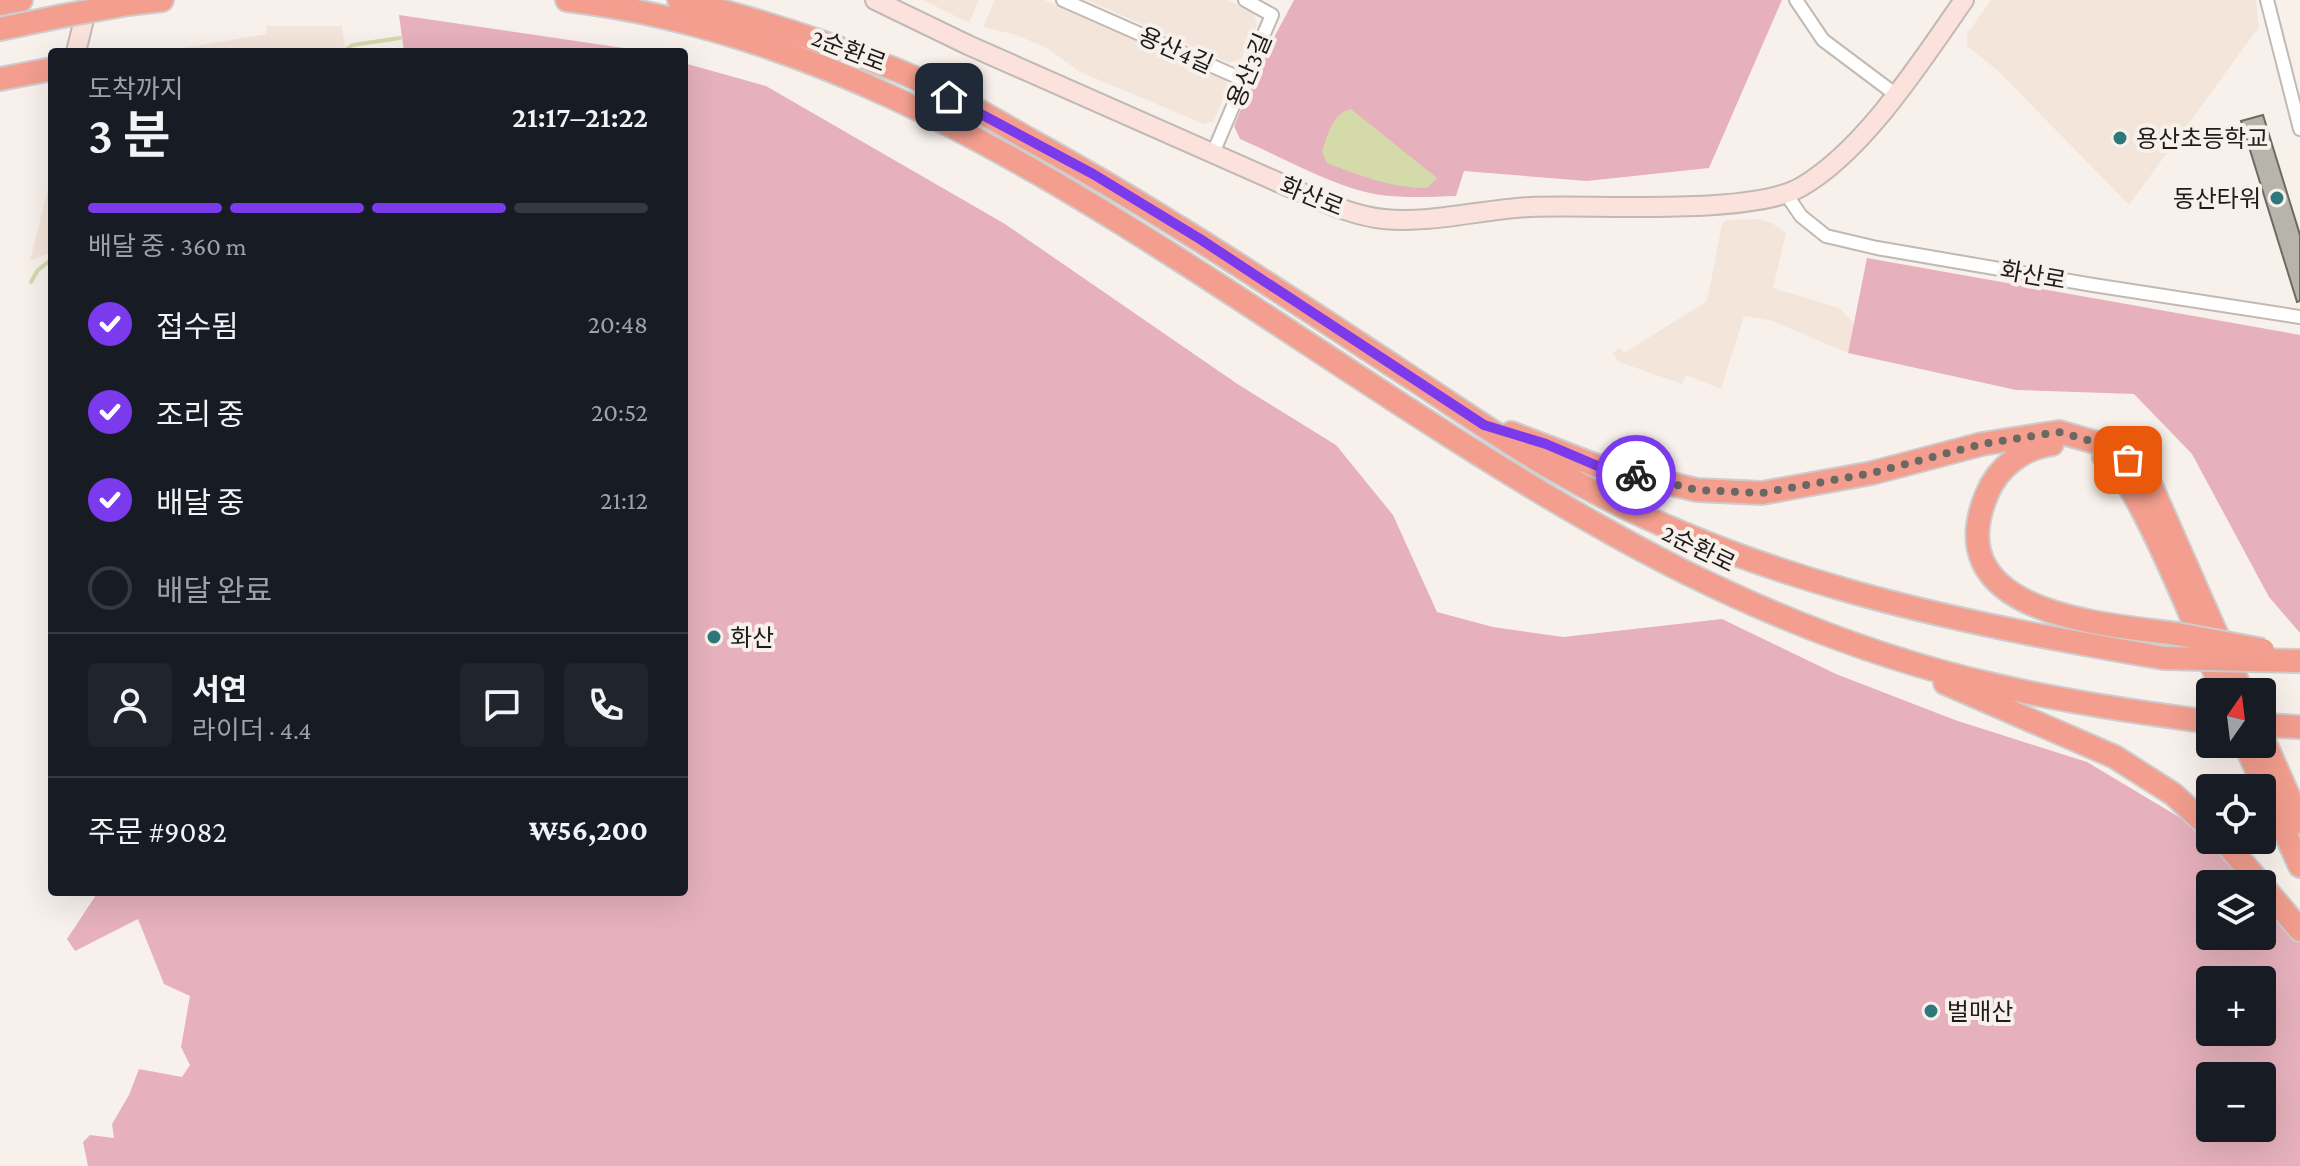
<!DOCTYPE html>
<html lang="ko">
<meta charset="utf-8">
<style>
:root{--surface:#171b24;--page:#20242c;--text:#f1f3f6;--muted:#9ea1a6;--line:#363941;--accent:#7c3aed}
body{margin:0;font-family:"Crimson Pro","Noto Sans KR",serif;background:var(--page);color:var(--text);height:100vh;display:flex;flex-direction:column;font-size:30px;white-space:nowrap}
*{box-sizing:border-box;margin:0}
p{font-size:26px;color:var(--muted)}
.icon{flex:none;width:44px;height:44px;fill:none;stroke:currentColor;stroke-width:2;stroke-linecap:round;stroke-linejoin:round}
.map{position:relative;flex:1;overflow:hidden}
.drawer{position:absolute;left:48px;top:48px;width:640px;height:848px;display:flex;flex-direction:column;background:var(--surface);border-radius:8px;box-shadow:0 8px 32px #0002}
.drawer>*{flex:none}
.needle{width:52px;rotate:14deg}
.buttons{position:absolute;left:2196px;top:678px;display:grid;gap:16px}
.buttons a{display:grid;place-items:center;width:80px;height:80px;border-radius:8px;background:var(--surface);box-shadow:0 8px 32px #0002;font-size:40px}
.pin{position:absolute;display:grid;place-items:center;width:68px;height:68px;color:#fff;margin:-34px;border-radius:16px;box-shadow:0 4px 12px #0006}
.courier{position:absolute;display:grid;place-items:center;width:80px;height:80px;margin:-40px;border:6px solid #7c3aed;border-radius:50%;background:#fff;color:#222;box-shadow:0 2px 10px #0007}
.head em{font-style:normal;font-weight:600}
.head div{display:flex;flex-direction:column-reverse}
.head{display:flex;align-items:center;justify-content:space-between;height:136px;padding:0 40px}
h1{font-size:52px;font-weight:600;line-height:60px}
.bar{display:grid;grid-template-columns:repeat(4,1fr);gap:12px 8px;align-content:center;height:96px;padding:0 40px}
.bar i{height:10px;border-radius:6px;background:var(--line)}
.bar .current{background:var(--accent)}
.bar p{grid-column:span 4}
.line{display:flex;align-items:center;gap:20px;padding:0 40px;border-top:2px solid var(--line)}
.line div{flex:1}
.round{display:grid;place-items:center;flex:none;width:84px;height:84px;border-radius:8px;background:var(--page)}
ol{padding:0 40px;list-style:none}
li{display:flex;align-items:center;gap:24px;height:88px}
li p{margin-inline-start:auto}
li .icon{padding:8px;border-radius:50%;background:var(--accent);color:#fff;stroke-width:4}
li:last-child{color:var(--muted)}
li i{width:44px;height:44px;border:4px solid var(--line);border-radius:50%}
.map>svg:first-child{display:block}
.built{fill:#f4e5db}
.green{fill:#e6b1bd;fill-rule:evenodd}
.water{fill:#d4daaa}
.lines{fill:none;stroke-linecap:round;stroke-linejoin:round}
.stream{stroke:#d4daaa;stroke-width:4}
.building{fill:#b7b4ac;stroke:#6d6a63;stroke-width:2}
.street-casing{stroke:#c1b9b4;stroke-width:16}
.secondary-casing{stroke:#c1b9b4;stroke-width:22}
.highway-casing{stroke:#cecdcd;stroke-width:26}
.street{stroke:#fff;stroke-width:12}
.secondary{stroke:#fbe2dd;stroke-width:18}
.highway{stroke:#f39e8e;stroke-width:22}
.highway-bridge-casing{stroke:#cecdcd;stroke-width:26;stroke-linecap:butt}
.highway-bridge{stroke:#f39e8e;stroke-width:22}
.done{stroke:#6b6763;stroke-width:8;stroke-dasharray:0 14.4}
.route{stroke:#7c3aed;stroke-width:10}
.poi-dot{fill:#2f7879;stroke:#f8f1eb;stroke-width:3}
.labels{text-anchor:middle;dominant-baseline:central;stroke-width:8;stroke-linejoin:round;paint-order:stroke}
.street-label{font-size:24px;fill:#1f1c1a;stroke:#f8f1eb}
.poi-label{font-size:24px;fill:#1f1c1a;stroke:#f8f1eb;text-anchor:start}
</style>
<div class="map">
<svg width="2300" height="1166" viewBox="0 0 2300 1166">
<rect width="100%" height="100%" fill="#f8f1eb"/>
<!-- built -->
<g class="built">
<path d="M923 0H979L969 23Z"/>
<path d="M995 0H1044L1225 77 1228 87 1214 121 1204 124 1080 72 1047 48 1016 35 983 27Z"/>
<path d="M1087 0H1227L1254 13 1257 25 1241 59 1229 63Z"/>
<path d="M1991 0H2256L2259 27 2129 205 1998 71 1967 46V34Z"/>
<path d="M266 26H342L345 46 338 52H159L267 34Z"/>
<path d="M52 172V252L30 261Z"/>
<path d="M1757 219 1772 223 1786 233 1773 288 1839 308 1854 323 1848 353 1770 320 1744 316 1721 389 1686 375 1682 384 1619 362 1612 353 1620 348 1624 353 1707 301 1722 224 1727 220Z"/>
</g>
<!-- green -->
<g class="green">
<path d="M1294 0H1782L1709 168 1587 181 1464 171 1456 196C1430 197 1405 198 1380 195 1335 188 1282 157 1240 139L1234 126 1258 67Z"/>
<path d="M399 15 637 50 644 52H404Z"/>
<path d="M684 63 766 86 1005 224 1239 385 1336 445 1393 515 1437 612 1493 627 1563 637 1722 619 1836 674 1955 720 2087 762 2184 820 2252 884H2210V936H2262V895L2300 935V1166H88L83 1142 90 1135 114 1138 112 1124 129 1095 139 1069 182 1077 190 1065 181 1047 190 996 164 984 138 919 75 951 67 939 98 892H684ZM2210 980H2262V1032H2210ZM2210 1076H2262V1128H2210Z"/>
<path d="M1867 258 2300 335V633L2269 597 2192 454 2134 394 2016 390 1848 353Z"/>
</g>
<!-- water -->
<path class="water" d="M1351 109 1437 178 1427 188C1391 188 1361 176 1327 163L1322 152C1328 134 1332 114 1351 109Z"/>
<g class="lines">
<!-- stream -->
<g class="stream">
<path d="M342 52 353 45 400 38"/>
<path d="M31 282 38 270 52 259"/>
</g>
</g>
<!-- building -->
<path class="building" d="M2263 115 2300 235V301L2297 302 2241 121Z"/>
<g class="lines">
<defs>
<g id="street">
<path d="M1063 0 1244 80"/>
<path d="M1796 0 1823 40 1895 94"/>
<path d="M2267 0 2300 129"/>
<path d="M1213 153 1272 15 1245 0"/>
<path d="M1786 194 1801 216 1826 236 1877 248 2093 285 2300 317"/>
</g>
<g id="secondary">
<path d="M875 0 968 45 1298 191C1326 203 1354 216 1384 219 1430 224 1484 209 1530 207 1594 204 1750 216 1801 187 1865 150 1922 60 1964 0"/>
<path d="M76 52 88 3"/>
</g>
<g id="highway">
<path d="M567 0C794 27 994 141 1183 262 1317 348 1452 442 1590 521 1715 593 1854 653 1994 685 2066 702 2138 712 2210 722"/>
<path d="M679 0C754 18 827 42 899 71 944 90 988 116 1030 140 1158 210 1279 291 1401 371 1452 404 1501 439 1553 469 1741 579 1953 622 2164 658"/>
<path d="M0 4 21 0"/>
<path d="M128 4 162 0"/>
<path d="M0 29 62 16"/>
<path d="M0 79 52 69"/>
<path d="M1511 433 1600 467 1697 490 1762 493 1872 473 1982 444 2059 432 2098 443 2128 460 2149 481 2242 692"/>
<path d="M2052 444C2023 448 1998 467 1987 494 1936 614 2102 624 2177 634"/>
<path d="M2104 457C2137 474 2205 650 2223 692"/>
<path d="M1945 683 2115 757 2173 794 2210 828"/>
<path d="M2262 725 2300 727"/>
<path d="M2262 736 2300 822"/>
<path d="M2245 744 2300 866"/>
<path d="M2223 840 2261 884"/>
<path d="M2262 885 2300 930"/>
</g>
</defs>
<!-- street casing -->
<use href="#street" class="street-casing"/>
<!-- secondary casing -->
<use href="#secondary" class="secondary-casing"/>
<!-- highway casing -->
<use href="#highway" class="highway-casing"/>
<!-- street -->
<use href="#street" class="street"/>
<!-- secondary -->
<use href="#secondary" class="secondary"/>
<!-- highway -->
<use href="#highway" class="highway"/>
<defs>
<g id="highway-bridge">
<path d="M62 16 128 4"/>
<path d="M2177 634 2263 650"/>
<path d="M2164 658 2300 661"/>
</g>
</defs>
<!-- highway-bridge casing -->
<use href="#highway-bridge" class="highway-bridge-casing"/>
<!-- highway-bridge -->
<use href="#highway-bridge" class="highway-bridge"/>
</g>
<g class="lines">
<!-- done -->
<path class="done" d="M1636 475 1697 490 1762 493 1872 473 1982 444 2059 432 2098 443 2128 460"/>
<!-- route -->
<path class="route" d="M949 97 1093 174 1200 239 1484 425 1546 444 1600 467 1636 475"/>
</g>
<!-- markers -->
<g class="poi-dot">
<circle cx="2120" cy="138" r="8"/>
<circle cx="2277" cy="198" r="8"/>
<circle cx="714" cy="637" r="8"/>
<circle cx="1931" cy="1011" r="8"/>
</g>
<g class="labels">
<!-- street labels -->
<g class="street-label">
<text transform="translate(849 50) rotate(21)">2순환로</text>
<text transform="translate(1176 50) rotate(24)">용산4길</text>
<text transform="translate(1249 70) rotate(-67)">용산3길</text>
<text transform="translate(1312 196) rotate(22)">화산로</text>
<text transform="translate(2033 275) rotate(10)">화산로</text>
<text transform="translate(1699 548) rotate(26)">2순환로</text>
</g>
<!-- poi labels -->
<g class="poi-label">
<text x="2136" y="138">용산초등학교</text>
<text x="2261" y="198" text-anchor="end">동산타워</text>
<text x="730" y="637">화산</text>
<text x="1947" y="1011">벌매산</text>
</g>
</g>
</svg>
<div class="buttons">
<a><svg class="needle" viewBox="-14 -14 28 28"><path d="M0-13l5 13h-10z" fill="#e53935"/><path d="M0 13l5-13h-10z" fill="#9ea1a6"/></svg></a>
<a><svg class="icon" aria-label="locate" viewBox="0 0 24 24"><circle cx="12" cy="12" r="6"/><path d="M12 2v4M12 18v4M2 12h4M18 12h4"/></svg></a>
<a><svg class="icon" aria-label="layers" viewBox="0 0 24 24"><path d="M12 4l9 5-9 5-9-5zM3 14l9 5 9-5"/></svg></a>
<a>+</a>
<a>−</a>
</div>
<div class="pin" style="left:2128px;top:460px;background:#ea580c"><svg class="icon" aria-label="bag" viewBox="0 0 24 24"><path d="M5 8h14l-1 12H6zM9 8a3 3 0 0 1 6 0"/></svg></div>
<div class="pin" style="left:949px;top:97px;background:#1f2937"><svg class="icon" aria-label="home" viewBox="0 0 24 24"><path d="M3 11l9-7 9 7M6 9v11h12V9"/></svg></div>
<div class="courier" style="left:1636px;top:475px"><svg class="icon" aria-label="bike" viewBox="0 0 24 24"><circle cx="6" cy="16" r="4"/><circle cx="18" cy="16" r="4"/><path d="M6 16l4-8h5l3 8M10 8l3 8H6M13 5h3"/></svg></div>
<section class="drawer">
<div class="head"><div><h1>3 분</h1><p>도착까지</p></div><em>21:17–21:22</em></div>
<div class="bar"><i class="current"></i><i class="current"></i><i class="current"></i><i></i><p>배달 중 · 360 m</p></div>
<ol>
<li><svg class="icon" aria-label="check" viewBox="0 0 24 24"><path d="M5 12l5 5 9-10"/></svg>접수됨<p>20:48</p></li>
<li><svg class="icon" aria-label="check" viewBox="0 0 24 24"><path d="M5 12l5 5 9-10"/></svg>조리 중<p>20:52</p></li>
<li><svg class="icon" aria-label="check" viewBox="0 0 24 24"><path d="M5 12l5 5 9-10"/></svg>배달 중<p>21:12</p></li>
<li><i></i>배달 완료</li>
</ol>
<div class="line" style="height:144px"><a class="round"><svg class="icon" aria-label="person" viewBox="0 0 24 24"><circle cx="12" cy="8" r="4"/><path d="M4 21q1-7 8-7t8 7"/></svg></a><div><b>서연</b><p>라이더 · 4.4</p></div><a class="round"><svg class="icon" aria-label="chat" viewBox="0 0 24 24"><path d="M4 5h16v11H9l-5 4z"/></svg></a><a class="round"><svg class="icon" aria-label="phone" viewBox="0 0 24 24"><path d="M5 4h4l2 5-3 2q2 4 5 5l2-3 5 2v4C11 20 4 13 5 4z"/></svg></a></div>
<div class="line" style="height:104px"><div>주문 #9082</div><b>₩56,200</b></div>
</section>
</div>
